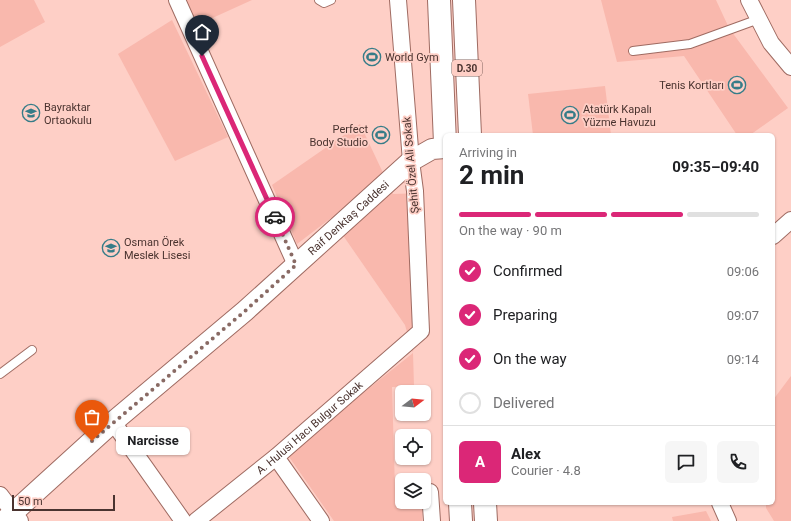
<!DOCTYPE html>
<meta charset="utf-8">
<style>
:root{--surface:#fff;--page:#f6f6f6;--text:#202124;--muted:#757577;--line:#e0e0e0;--accent:#db2777}
body{margin:0;font-family:Roboto,sans-serif;background:var(--page);color:var(--text);height:100vh;display:flex;flex-direction:column;font-size:15px;white-space:nowrap}
*{box-sizing:border-box;margin:0}
p{font-size:13px;color:var(--muted)}
.icon{flex:none;width:22px;height:22px;fill:none;stroke:currentColor;stroke-width:2;stroke-linecap:round;stroke-linejoin:round}
.map{position:relative;flex:1;overflow:hidden}
.sheet{position:absolute;left:443px;top:133px;width:332px;height:372px;display:flex;flex-direction:column;background:var(--surface);border-radius:6px;box-shadow:0 1px 3px #0004}
.sheet>*{flex:none}
.needle{width:26px;rotate:74deg}
.buttons{position:absolute;left:395px;top:385px;display:grid;gap:8px}
.buttons a{display:grid;place-items:center;width:36px;height:36px;border-radius:6px;background:var(--surface);box-shadow:0 1px 3px #0004;font-size:20px}
.scale{position:absolute;left:12px;bottom:10px;width:103px;box-sizing:border-box;padding-left:4px;border:2px solid #4a332f;border-top:0;font-size:11px;line-height:14px;white-space:nowrap;color:#4a332f;-webkit-text-stroke:3px #fecfc6;paint-order:stroke}
.pin{position:absolute;display:grid;place-items:center;width:34px;height:34px;color:#fff;margin:-41px -17px;border-radius:50% 50% 50% 0;rotate:-45deg;box-shadow:0 0 4px #0007}
.pin .icon{rotate:45deg}
.courier{position:absolute;display:grid;place-items:center;width:40px;height:40px;margin:-20px;border:3px solid #db2777;border-radius:50%;background:#fff;color:#222;box-shadow:0 1px 5px #0007}
.bubble{position:absolute;height:28px;border-radius:6px;background:var(--surface);box-shadow:0 1px 3px #0004;font-size:13px;font-weight:700;line-height:28px;text-align:center}
.headline em{font-style:normal;font-weight:700}
.headline div{display:flex;flex-direction:column-reverse}
.headline{display:flex;align-items:center;justify-content:space-between;height:68px;padding:0 16px}
h1{font-size:26px;font-weight:700;line-height:30px}
.bar{display:grid;grid-template-columns:repeat(4,1fr);gap:6px 4px;align-content:center;height:48px;padding:0 16px}
.bar i{height:5px;border-radius:3px;background:var(--line)}
.bar .selected{background:var(--accent)}
.bar p{grid-column:span 4}
.line{display:flex;align-items:center;gap:10px;padding:0 16px;border-top:1px solid var(--line)}
.line div{flex:1}
.round{display:grid;place-items:center;flex:none;width:42px;height:42px;border-radius:6px;background:var(--page)}
ol{padding:0 16px;list-style:none}
li{display:flex;align-items:center;gap:12px;height:44px}
li p{margin-inline-start:auto}
li .icon{padding:4px;border-radius:50%;background:var(--accent);color:#fff;stroke-width:4}
li:last-child{color:var(--muted)}
li i{width:22px;height:22px;border:2px solid var(--line);border-radius:50%}
.map>svg:first-child{display:block}
.green{fill:#f9b8ad}
.lines{fill:none;stroke-linecap:round;stroke-linejoin:round}
.service-casing{stroke:#9f6b62;stroke-width:10}
.minor-casing{stroke:#9f6b62;stroke-width:18}
.tertiary-casing{stroke:#9f6b62;stroke-width:22}
.trunk-casing{stroke:#9f6b62;stroke-width:24}
.service{stroke:#fff;stroke-width:8}
.minor{stroke:#fff;stroke-width:16}
.tertiary{stroke:#fff;stroke-width:20}
.trunk{stroke:#fff;stroke-width:22}
.done{stroke:#896a64;stroke-width:4;stroke-dasharray:0 7.2}
.route{stroke:#db2777;stroke-width:5}
.labels{text-anchor:middle;dominant-baseline:central;stroke-width:3.5;stroke-linejoin:round;paint-order:stroke}
.shield{fill:#fecfc6;stroke:#80625c;stroke-width:1}
.shield-label{font-size:10px;font-weight:bold;fill:#4a332f}
.poi-label{font-size:11px;fill:#4a332f;stroke:#fecfc6;text-anchor:start}
.street-label{font-size:11px;fill:#4a332f;stroke:#fecfc6}
</style>
<div class="map">
<svg width="791" height="521" viewBox="0 0 791 521">
<rect width="100%" height="100%" fill="#fecfc6"/>
<!-- green -->
<g class="green">
<path d="M0 0H34L45 22 0 47Z"/>
<path d="M185 0H252L197 25Z"/>
<path d="M601 0H716L729 28 788 108 750 135H737L684 56 617 62Z"/>
<path d="M172 20 228 137 175 161 118 54Z"/>
<path d="M605 86 611 135H533L528 94Z"/>
<path d="M360 124 393 194 423 193 413 353 414 386 392 387 395 489H402V502H422V521H334L287 454 413 353 405 325 331 218 297 244 272 185Z"/>
<path d="M791 376V521H774L766 508V503H773V400Z"/>
<path d="M706 511 711 521H673L672 517Z"/>
</g>
<g class="lines">
<defs>
<g id="service">
<path d="M319 0 324 3 331 0"/>
<path d="M633 51 690 44 759 19"/>
<path d="M0 374 32 350"/>
</g>
<g id="minor">
<path d="M177 0 296 265"/>
<path d="M749 0 771 43 791 67"/>
<path d="M773 236 791 220"/>
<path d="M113 422 183 521"/>
<path d="M276 457 321 521"/>
<path d="M430 492 432 521"/>
<path d="M0 495 20 521"/>
<path d="M720 503 728 521"/>
<path id="s1" d="M196 521 276 457 421 331 415 191 411 161 398 0"/>
</g>
<g id="tertiary">
<path id="s2" d="M4 521 113 422 245 311 411 161 432 149 445 148"/>
</g>
<g id="trunk">
<path d="M439 0 445 143"/>
<path d="M464 0 470 135"/>
<path d="M460 503 461 521"/>
<path d="M485 503 486 521"/>
</g>
</defs>
<!-- service casing -->
<use href="#service" class="service-casing"/>
<!-- minor casing -->
<use href="#minor" class="minor-casing"/>
<!-- tertiary casing -->
<use href="#tertiary" class="tertiary-casing"/>
<!-- trunk casing -->
<use href="#trunk" class="trunk-casing"/>
<!-- service -->
<use href="#service" class="service"/>
<!-- minor -->
<use href="#minor" class="minor"/>
<!-- tertiary -->
<use href="#tertiary" class="tertiary"/>
<!-- trunk -->
<use href="#trunk" class="trunk"/>
</g>
<g class="lines">
<!-- done -->
<path class="done" d="M92 441 245 311 296 265 275 217"/>
<!-- route -->
<path class="route" d="M202 56 275 217"/>
</g>
<!-- icons -->
<defs>
<symbol id="stadium-ring" viewBox="-11 -11 22 22"><circle r="9.5" fill="#fecfc6" stroke="#367c88" stroke-width="1.5"/><path d="M0-5a6.5 5 0 1 0 0 10a6.5 5 0 1 0 0-10ZM-3.5-1.8h7v3.6h-7Z" fill="#367c88"/></symbol>
<symbol id="school-ring" viewBox="-11 -11 22 22"><circle r="9.5" fill="#fecfc6" stroke="#367c88" stroke-width="1.5"/><path d="M0-5L7-2L0 1L-7-2ZM-4 1L0 2.5L4 1V4Q0 6-4 4Z" fill="#367c88"/></symbol>
</defs>
<g fill-rule="evenodd">
<use href="#stadium-ring" x="362" y="47" width="20" height="20"/>
<use href="#stadium-ring" x="727" y="75" width="20" height="20"/>
<use href="#school-ring" x="21" y="103" width="20" height="20"/>
<use href="#stadium-ring" x="560" y="105" width="20" height="20"/>
<use href="#stadium-ring" x="371" y="125" width="20" height="20"/>
<use href="#school-ring" x="101" y="238" width="20" height="20"/>
</g>
<g class="labels">
<!-- shield labels -->
<rect class="shield" x="452" y="60" width="30" height="16" rx="3"/>
<g class="shield-label">
<text x="467" y="68">D.30</text>
</g>
<!-- poi labels -->
<g class="poi-label">
<text x="385" y="57">World Gym</text>
<text x="724" y="85" text-anchor="end">Tenis Kortları</text>
<text x="44" y="107">Bayraktar<tspan x="44" dy="13">Ortaokulu</tspan></text>
<text x="583" y="109">Atatürk Kapalı<tspan x="583" dy="13">Yüzme Havuzu</tspan></text>
<text x="368" y="129" text-anchor="end">Perfect<tspan x="368" dy="13">Body Studio</tspan></text>
<text x="124" y="242">Osman Örek<tspan x="124" dy="13">Meslek Lisesi</tspan></text>
</g>
<!-- street labels -->
<g class="street-label">
<text transform="translate(411 165) rotate(-95)">Şehit Özel Ali Sokak</text>
<text stroke="none"><textPath href="#s2" startOffset="459">Raif Denktaş Caddesi</textPath></text>
<text stroke="none"><textPath href="#s1" startOffset="147">A. Hulusi Hacı Bulgur Sokak</textPath></text>
</g>
</g>
</svg>
<div class="buttons">
<a><svg class="needle" viewBox="-14 -14 28 28"><path d="M0-13l5 13h-10z" fill="#e53935"/><path d="M0 13l5-13h-10z" fill="#757577"/></svg></a>
<a><svg class="icon" aria-label="locate" viewBox="0 0 24 24"><circle cx="12" cy="12" r="6"/><path d="M12 2v4M12 18v4M2 12h4M18 12h4"/></svg></a>
<a><svg class="icon" aria-label="layers" viewBox="0 0 24 24"><path d="M12 4l9 5-9 5-9-5zM3 14l9 5 9-5"/></svg></a>
</div>
<div class="scale">50 m</div>
<div class="pin" style="left:92px;top:441px;background:#ea580c"><svg class="icon" aria-label="bag" viewBox="0 0 24 24"><path d="M5 8h14l-1 12H6zM9 8a3 3 0 0 1 6 0"/></svg></div>
<div class="pin" style="left:202px;top:56px;background:#1f2937"><svg class="icon" aria-label="home" viewBox="0 0 24 24"><path d="M3 11l9-7 9 7M6 9v11h12V9"/></svg></div>
<div class="courier" style="left:275px;top:217px"><svg class="icon" aria-label="car" viewBox="0 0 24 24"><path d="M5 17H2v-5l4-1 3-4h7l3 4 3 1v5h-3M9 17h6M6 11h13"/><circle cx="7" cy="17" r="2"/><circle cx="17" cy="17" r="2"/></svg></div>
<div class="bubble" style="left:116px;top:427px;width:74px">Narcisse</div>
<section class="sheet">
<div class="headline"><div><h1>2 min</h1><p>Arriving in</p></div><em>09:35–09:40</em></div>
<div class="bar"><i class="selected"></i><i class="selected"></i><i class="selected"></i><i></i><p>On the way · 90 m</p></div>
<ol>
<li><svg class="icon" aria-label="check" viewBox="0 0 24 24"><path d="M5 12l5 5 9-10"/></svg>Confirmed<p>09:06</p></li>
<li><svg class="icon" aria-label="check" viewBox="0 0 24 24"><path d="M5 12l5 5 9-10"/></svg>Preparing<p>09:07</p></li>
<li><svg class="icon" aria-label="check" viewBox="0 0 24 24"><path d="M5 12l5 5 9-10"/></svg>On the way<p>09:14</p></li>
<li><i></i>Delivered</li>
</ol>
<div class="line" style="height:72px"><b class="round" style="background:var(--accent);color:#fff">A</b><div><b>Alex</b><p>Courier · 4.8</p></div><a class="round"><svg class="icon" aria-label="chat" viewBox="0 0 24 24"><path d="M4 5h16v11H9l-5 4z"/></svg></a><a class="round"><svg class="icon" aria-label="phone" viewBox="0 0 24 24"><path d="M5 4h4l2 5-3 2q2 4 5 5l2-3 5 2v4C11 20 4 13 5 4z"/></svg></a></div>
</section>
</div>
